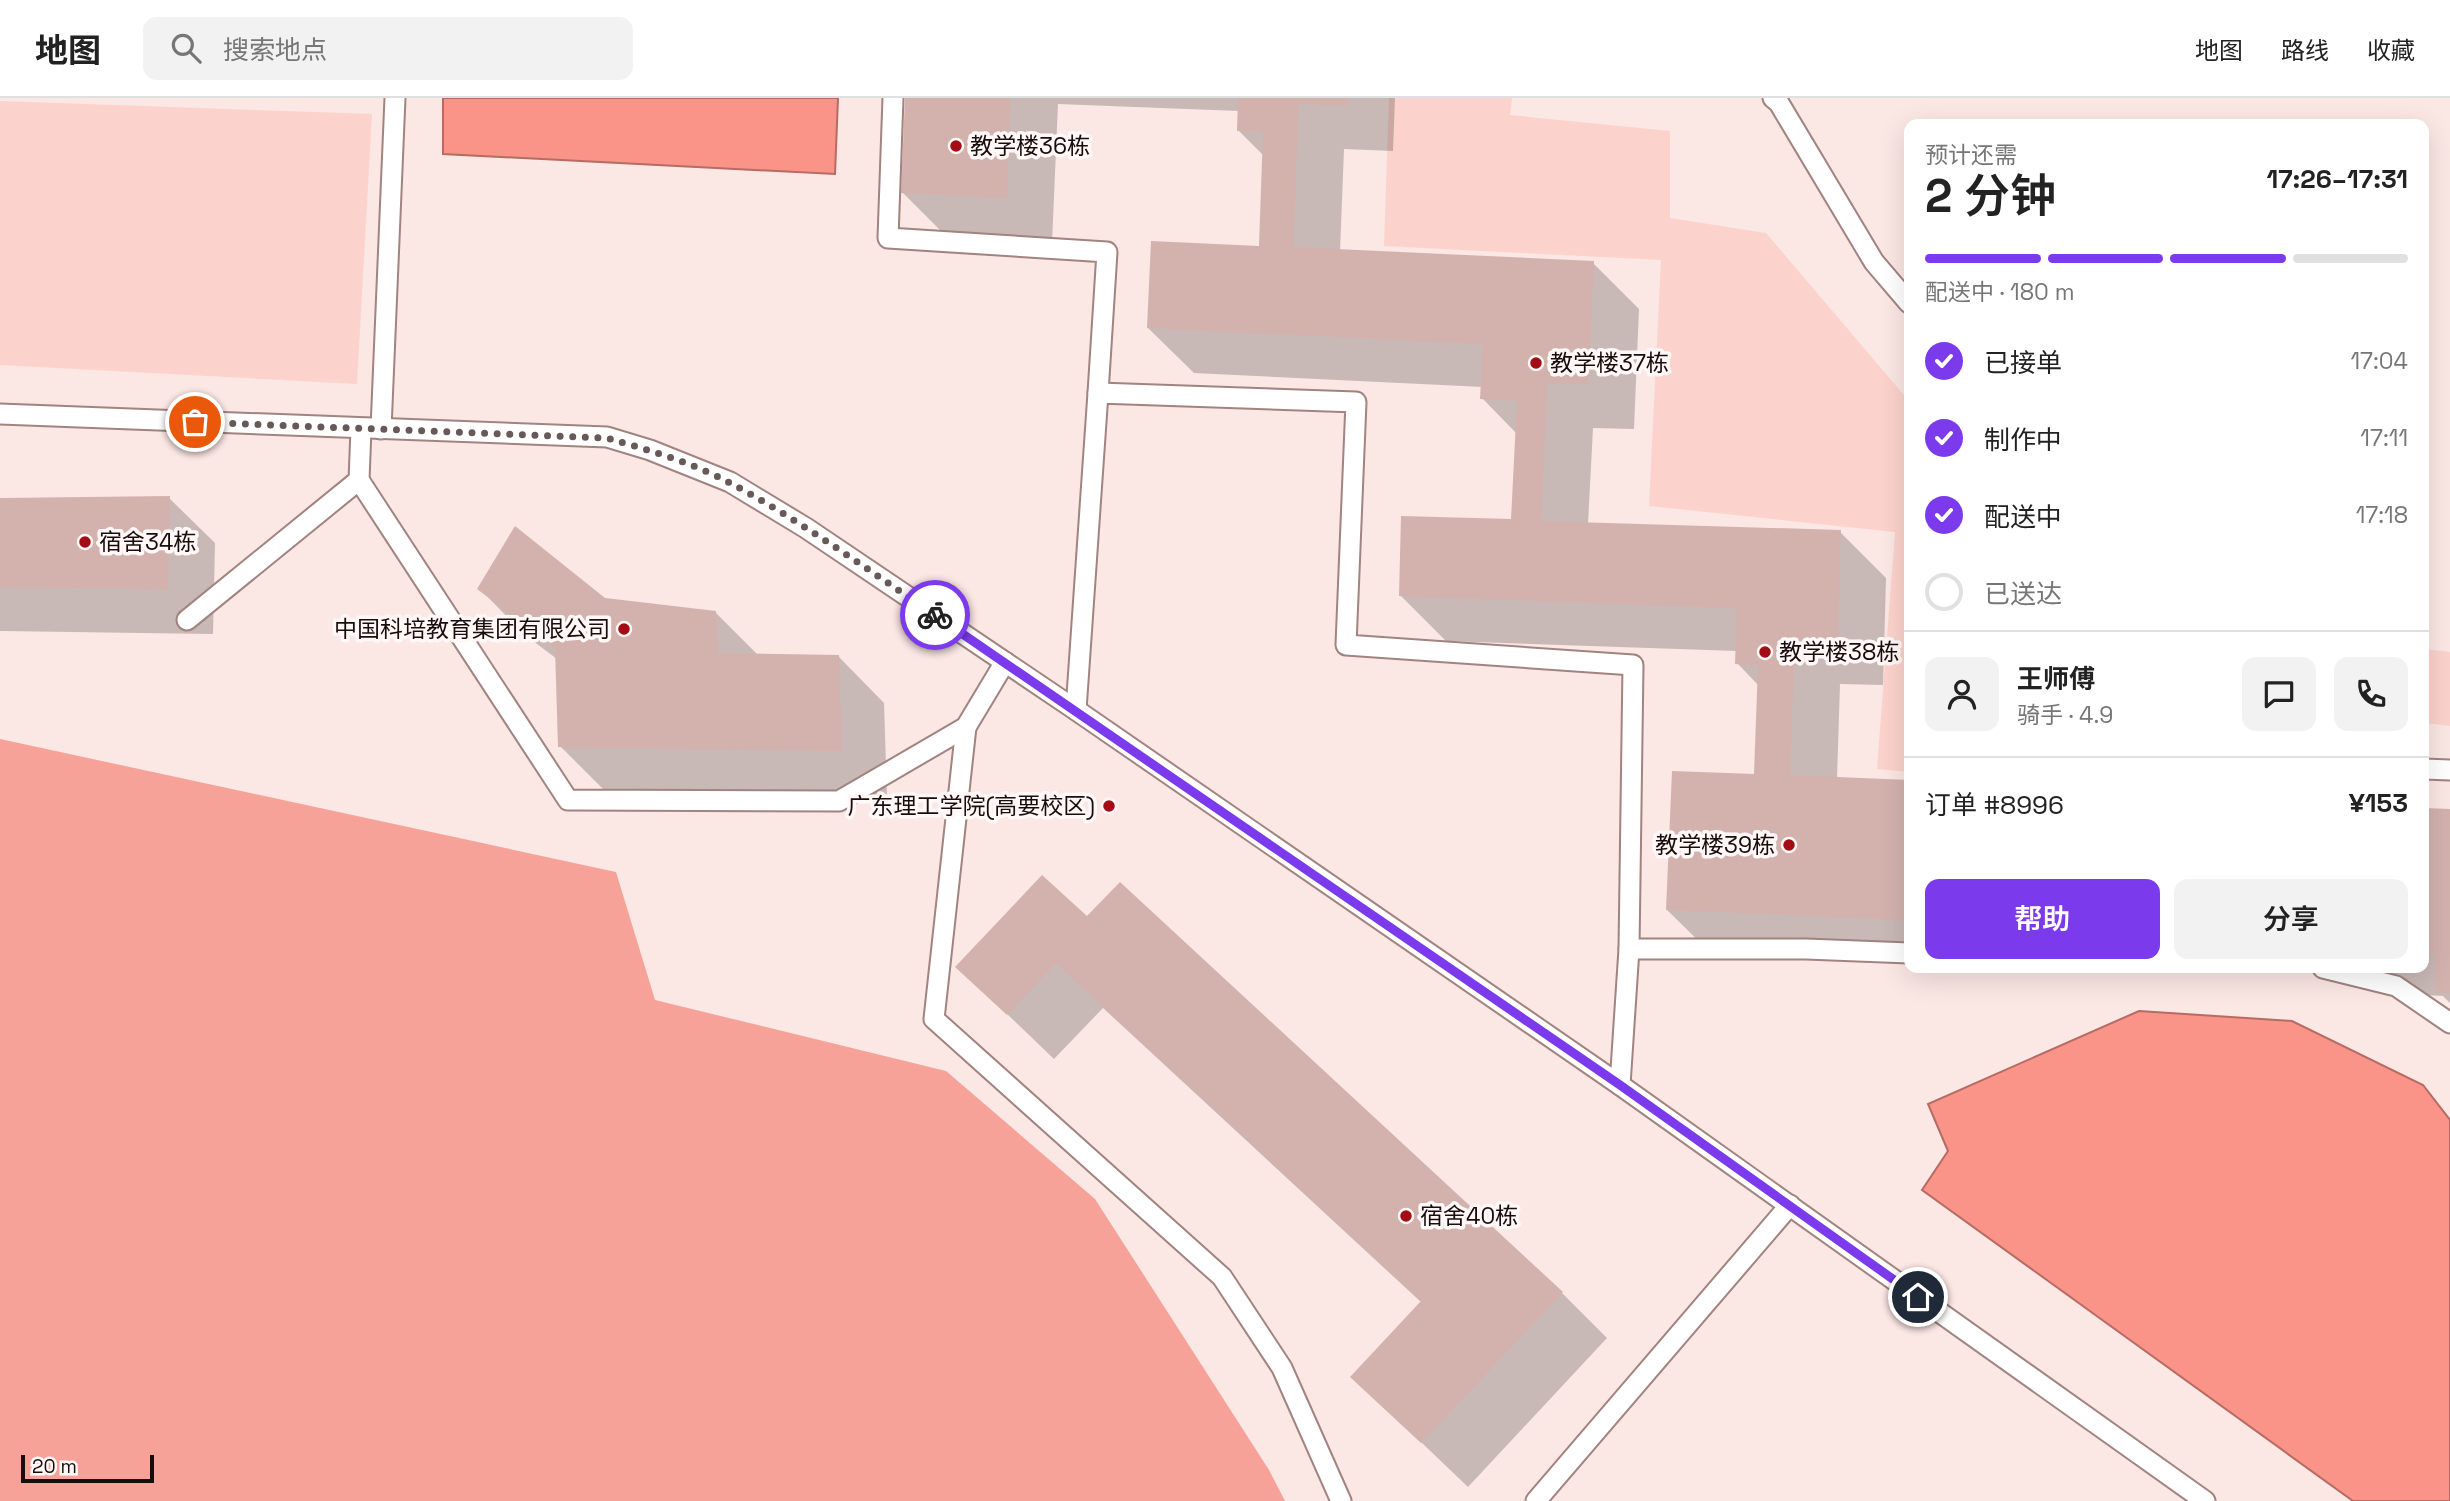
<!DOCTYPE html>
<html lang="zh">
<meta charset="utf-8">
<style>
:root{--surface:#fff;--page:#f2f2f2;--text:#222;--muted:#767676;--line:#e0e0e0;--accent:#7c3aed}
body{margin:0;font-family:"Space Grotesk","Noto Sans SC",sans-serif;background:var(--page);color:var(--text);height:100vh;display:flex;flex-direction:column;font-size:26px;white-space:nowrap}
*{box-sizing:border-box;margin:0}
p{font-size:23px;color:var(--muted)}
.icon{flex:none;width:38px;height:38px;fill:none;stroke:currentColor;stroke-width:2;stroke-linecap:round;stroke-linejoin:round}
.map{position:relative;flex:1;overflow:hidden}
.panel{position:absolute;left:1904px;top:21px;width:525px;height:854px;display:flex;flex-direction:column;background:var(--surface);border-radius:14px;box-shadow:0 7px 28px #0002}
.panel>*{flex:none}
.scale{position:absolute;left:21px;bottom:18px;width:133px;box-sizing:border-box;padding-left:7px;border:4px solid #180d0c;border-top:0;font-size:19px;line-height:24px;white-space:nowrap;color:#180d0c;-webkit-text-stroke:5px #fff8f7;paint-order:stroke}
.pin{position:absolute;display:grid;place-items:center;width:60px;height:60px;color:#fff;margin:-30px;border:4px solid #fff;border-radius:50%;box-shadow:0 2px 7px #0007}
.courier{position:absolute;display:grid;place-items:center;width:70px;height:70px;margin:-35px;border:5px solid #7c3aed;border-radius:50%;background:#fff;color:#222;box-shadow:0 2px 9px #0007}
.summary em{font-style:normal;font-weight:600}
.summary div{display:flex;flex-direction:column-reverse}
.summary{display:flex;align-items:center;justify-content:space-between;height:119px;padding:0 21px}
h1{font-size:46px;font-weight:600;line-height:52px}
.bar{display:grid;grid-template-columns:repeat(4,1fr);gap:10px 7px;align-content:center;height:84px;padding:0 21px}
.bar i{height:9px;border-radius:5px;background:var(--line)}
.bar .selected{background:var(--accent)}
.bar p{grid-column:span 4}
.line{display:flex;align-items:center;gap:18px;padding:0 21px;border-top:2px solid var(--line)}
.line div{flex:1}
.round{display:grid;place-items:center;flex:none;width:74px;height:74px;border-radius:14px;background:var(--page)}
ol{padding:0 21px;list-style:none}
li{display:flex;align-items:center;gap:21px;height:77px}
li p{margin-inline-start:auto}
li .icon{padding:7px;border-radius:50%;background:var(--accent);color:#fff;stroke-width:4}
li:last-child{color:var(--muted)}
li i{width:38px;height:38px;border:4px solid var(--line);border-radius:50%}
.action{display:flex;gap:14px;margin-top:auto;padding:14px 21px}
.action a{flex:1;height:80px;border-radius:14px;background:var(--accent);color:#fff;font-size:28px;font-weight:600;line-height:80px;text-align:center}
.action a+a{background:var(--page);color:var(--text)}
header{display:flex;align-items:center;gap:42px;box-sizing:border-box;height:98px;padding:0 35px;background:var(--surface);border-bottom:2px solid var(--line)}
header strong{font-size:33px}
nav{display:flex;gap:38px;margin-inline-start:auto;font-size:24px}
.search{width:490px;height:63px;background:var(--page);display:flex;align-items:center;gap:18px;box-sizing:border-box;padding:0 24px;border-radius:14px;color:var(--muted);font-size:26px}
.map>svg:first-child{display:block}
.green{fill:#fcd2cc}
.forest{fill:#f6a299}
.water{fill:#fa9388;stroke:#b66b63;stroke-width:2}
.shadow{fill:#0003}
.building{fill:#d3b2ae}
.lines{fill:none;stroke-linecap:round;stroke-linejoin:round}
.lane-casing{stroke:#a1837f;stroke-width:23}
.lane{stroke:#fff;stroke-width:19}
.done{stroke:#675958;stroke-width:7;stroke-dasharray:0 12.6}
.route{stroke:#7c3aed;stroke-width:9}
.poi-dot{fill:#a40c15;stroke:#fff8f7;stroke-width:2.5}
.labels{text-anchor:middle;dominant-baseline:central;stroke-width:7;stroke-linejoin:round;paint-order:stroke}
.poi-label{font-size:23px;fill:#180d0c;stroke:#fff8f7;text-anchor:start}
</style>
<header>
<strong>地图</strong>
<div class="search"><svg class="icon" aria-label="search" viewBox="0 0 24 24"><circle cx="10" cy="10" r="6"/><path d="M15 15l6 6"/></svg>搜索地点</div>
<nav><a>地图</a><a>路线</a><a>收藏</a></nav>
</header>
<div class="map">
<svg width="2450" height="1403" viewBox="0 0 2450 1403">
<rect width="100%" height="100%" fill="#fbe7e4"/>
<!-- green -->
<g class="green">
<path d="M1389 0H1512L1510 17 1670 33V120L1766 135 1909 303V674L1877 671 1895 434 1649 408 1661 162 1384 148Z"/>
<path d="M0 3 372 16 357 286 0 267Z"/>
<path d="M2424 551 2450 554V628L2424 625Z"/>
</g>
<!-- forest -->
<path class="forest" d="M0 641 616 774 655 902 946 973 1095 1101 1269 1372 1285 1403H0Z"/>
<!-- water -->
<g class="water">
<path d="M443 0H838L835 76 443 56Z"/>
<path d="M2139 913 2292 923 2423 987 2450 1022V1403H2353L1922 1092 1948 1053 1928 1006Z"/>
</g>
<!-- shadow -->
<g class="shadow">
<path d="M906 0H1395L1393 53 1344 51 1340 153 1593 165 1639 211 1634 331 1593 330 1588 426 1840 434 1886 480 1883 587 1840 586 1837 681 1909 684V865L1713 857 1667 812 1756 678 1759 588 1737 565V553L1446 543 1400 497 1513 423 1517 336 1482 300 1483 289 1194 275 1148 230 1261 150 1264 58 1238 32 1239 13 1058 6 1052 145 948 140 903 95Z"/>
<path d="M169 400 215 445 213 536 0 533V402Z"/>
<path d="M480 491 604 501 715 514 758 557 839 559 884 605 887 698 606 694 560 648 557 561 525 537Z"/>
<path d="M2424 712 2450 713V905L2443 898 2407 896 2380 870H2424Z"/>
<path d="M1087 821 1562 1195 1607 1240 1468 1389 1353 1279 1422 1205 1103 910 1054 961 958 869Z"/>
<path d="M2016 870H2144V875Z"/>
</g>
<!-- building -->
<g class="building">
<path d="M905 0H1011L1007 100 901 95Z"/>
<path d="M1238 0H1348L1347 8 1299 6 1293 149 1594 163 1588 286 1547 285 1541 423 1841 432 1838 542 1795 541 1790 677 1909 682V822L1666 812 1672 673 1754 676 1758 567 1735 566 1737 510 1399 498 1401 418 1511 421 1517 303 1480 301 1483 246 1147 230 1151 143 1259 148 1263 33H1237Z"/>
<path d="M170 398 168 491 0 489V400Z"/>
<path d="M515 428 605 500 716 513 718 555 839 557 842 653 558 649 555 550 477 491Z"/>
<path d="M2424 710 2450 711V895H2437L2434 855H2424Z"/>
<path d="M1042 777 1087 818 1120 784 1563 1194 1421 1345 1350 1279 1421 1203 1056 865 1007 917 955 869Z"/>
</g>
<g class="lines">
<defs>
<g id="lane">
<path d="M893 0 888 140 1107 154 1098 295"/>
<path d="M1773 0 1779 5 1874 164 1909 205"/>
<path d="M0 316 607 339 650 352 730 384 806 430 1076 612 1620 987 2205 1403"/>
<path d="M381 331 395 0"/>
<path d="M359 382 568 702 839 703 966 629 1005 564"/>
<path d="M187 522 359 382 361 331"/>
<path d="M1076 612 1098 295 1356 304 1346 547 1633 567 1629 851 1620 987"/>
<path d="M966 629 934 921 1222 1179 1282 1270 1341 1403"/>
<path d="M2424 671 2450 672"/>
<path d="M1629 851H1806L1909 855"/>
<path d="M2323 870 2396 888 2450 925"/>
<path d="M1536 1403 1790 1107"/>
</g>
</defs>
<!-- lane casing -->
<use href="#lane" class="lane-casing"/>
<!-- lane -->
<use href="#lane" class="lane"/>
</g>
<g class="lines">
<!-- done -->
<path class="done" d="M195 324 607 340C648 352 694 365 732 386 803 424 868 472 935 517"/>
<!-- route -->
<path class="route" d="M935 517 1620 987 1918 1199"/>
</g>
<!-- markers -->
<g class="poi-dot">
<circle cx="956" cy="48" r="7"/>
<circle cx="1536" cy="265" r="7"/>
<circle cx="85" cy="444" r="7"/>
<circle cx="624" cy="531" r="7"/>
<circle cx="1765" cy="554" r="7"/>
<circle cx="1109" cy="708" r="7"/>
<circle cx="1789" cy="747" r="7"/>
<circle cx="1406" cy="1118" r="7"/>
</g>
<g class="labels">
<!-- poi labels -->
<g class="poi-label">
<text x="970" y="48">教学楼36栋</text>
<text x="1550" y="265">教学楼37栋</text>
<text x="99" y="444">宿舍34栋</text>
<text x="610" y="531" text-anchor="end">中国科培教育集团有限公司</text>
<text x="1779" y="554">教学楼38栋</text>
<text x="1095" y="708" text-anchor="end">广东理工学院(高要校区)</text>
<text x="1775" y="747" text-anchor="end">教学楼39栋</text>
<text x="1420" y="1118">宿舍40栋</text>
</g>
</g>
</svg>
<div class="scale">20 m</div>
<div class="pin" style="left:195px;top:324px;background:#ea580c"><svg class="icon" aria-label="bag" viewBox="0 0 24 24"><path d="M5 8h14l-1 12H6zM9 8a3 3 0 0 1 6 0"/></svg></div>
<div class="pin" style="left:1918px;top:1199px;background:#1f2937"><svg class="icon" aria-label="home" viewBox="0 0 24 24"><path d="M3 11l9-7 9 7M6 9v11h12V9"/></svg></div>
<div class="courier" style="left:935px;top:517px"><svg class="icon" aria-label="bike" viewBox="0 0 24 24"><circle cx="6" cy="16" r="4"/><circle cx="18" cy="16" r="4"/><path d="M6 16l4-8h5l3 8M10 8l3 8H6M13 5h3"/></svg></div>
<section class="panel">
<div class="summary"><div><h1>2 分钟</h1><p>预计还需</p></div><em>17:26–17:31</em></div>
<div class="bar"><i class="selected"></i><i class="selected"></i><i class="selected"></i><i></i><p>配送中 · 180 m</p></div>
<ol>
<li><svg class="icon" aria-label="check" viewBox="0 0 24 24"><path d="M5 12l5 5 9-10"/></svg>已接单<p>17:04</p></li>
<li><svg class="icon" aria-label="check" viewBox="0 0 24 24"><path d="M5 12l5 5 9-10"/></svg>制作中<p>17:11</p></li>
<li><svg class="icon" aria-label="check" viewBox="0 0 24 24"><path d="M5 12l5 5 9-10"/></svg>配送中<p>17:18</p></li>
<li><i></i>已送达</li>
</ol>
<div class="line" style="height:126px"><a class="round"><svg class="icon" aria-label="person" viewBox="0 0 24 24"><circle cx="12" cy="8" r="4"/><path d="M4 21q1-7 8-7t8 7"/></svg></a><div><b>王师傅</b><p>骑手 · 4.9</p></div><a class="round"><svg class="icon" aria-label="chat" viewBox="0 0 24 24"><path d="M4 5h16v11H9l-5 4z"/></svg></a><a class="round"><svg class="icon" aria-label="phone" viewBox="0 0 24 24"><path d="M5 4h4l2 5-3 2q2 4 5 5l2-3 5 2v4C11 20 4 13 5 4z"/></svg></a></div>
<div class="line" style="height:91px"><div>订单 #8996</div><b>¥153</b></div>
<div class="action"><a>帮助</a><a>分享</a></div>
</section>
</div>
